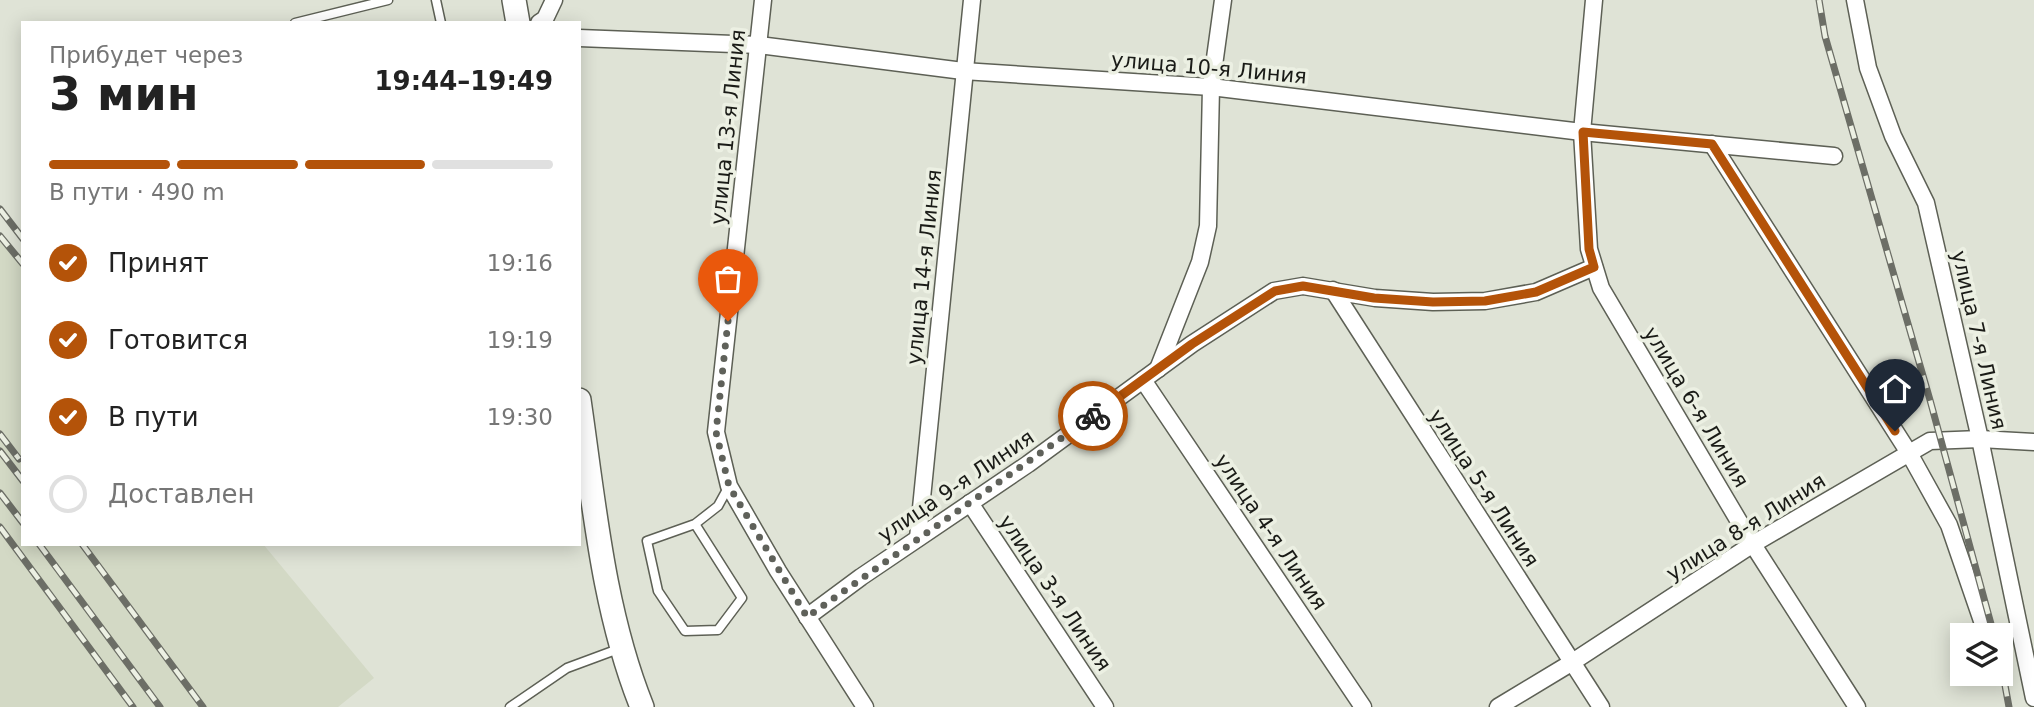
<!DOCTYPE html>
<html lang="ru">
<meta charset="utf-8">
<style>
:root{--surface:#fff;--page:#f2f2f2;--text:#222;--muted:#767676;--line:#e0e0e0;--accent:#b45309}
body{margin:0;font-family:"DejaVu Sans",sans-serif;background:var(--page);color:var(--text);height:100vh;display:flex;flex-direction:column;font-size:26px;white-space:nowrap}
*{box-sizing:border-box;margin:0}
p{font-size:23px;color:var(--muted)}
.icon{flex:none;width:38px;height:38px;fill:none;stroke:currentColor;stroke-width:2;stroke-linecap:round;stroke-linejoin:round}
.map{position:relative;flex:1;overflow:hidden}
.side{position:absolute;left:21px;top:21px;width:560px;height:525px;display:flex;flex-direction:column;background:var(--surface);border-radius:0px;box-shadow:0 4px 18px #0003}
.side>*{flex:none}
.fabs{position:absolute;left:1950px;top:623px;display:grid;gap:14px}
.fabs a{display:grid;place-items:center;width:63px;height:63px;border-radius:0px;background:var(--surface);box-shadow:0 4px 18px #0003;font-size:35px}
.pin{position:absolute;display:grid;place-items:center;width:60px;height:60px;color:#fff;margin:-72px -30px;border-radius:50% 50% 50% 0;rotate:-45deg;box-shadow:0 0 7px #0007}
.pin .icon{rotate:45deg}
.courier{position:absolute;display:grid;place-items:center;width:70px;height:70px;margin:-35px;border:5px solid #b45309;border-radius:50%;background:#fff;color:#222;box-shadow:0 2px 9px #0007}
.overview em{font-style:normal;font-weight:700}
.overview div{display:flex;flex-direction:column-reverse}
.overview{display:flex;align-items:center;justify-content:space-between;height:119px;padding:0 28px}
h1{font-size:46px;font-weight:700;line-height:52px}
.bar{display:grid;grid-template-columns:repeat(4,1fr);gap:10px 7px;align-content:center;height:84px;padding:0 28px}
.bar i{height:9px;border-radius:5px;background:var(--line)}
.bar .active{background:var(--accent)}
.bar p{grid-column:span 4}
ol{padding:0 28px;list-style:none}
li{display:flex;align-items:center;gap:21px;height:77px}
li p{margin-inline-start:auto}
li .icon{padding:7px;border-radius:50%;background:var(--accent);color:#fff;stroke-width:4}
li:last-child{color:var(--muted)}
li i{width:38px;height:38px;border:4px solid var(--line);border-radius:50%}
.map>svg:first-child{display:block}
.built{fill:#d3d9c5}
.lines{fill:none;stroke-linecap:round;stroke-linejoin:round}
.lane-casing{stroke:#5d6055;stroke-width:11}
.street-casing{stroke:#5d6055;stroke-width:19}
.secondary-casing{stroke:#5d6055;stroke-width:26}
.lane{stroke:#fff;stroke-width:8}
.street{stroke:#fff;stroke-width:16}
.secondary{stroke:#fff;stroke-width:23}
.rail-casing{stroke:#6c6e66;stroke-width:7}
.rail{stroke:#ecf0e3;stroke-width:4.5;stroke-dasharray:13;stroke-linecap:butt}
.done{stroke:#5f615a;stroke-width:7;stroke-dasharray:0 12.6}
.route{stroke:#b45309;stroke-width:9}
.labels{text-anchor:middle;dominant-baseline:central;stroke-width:7;stroke-linejoin:round;paint-order:stroke}
.street-label{font-size:21px;fill:#1a1b17;stroke:#ecf0e3}
</style>
<div class="map">
<svg width="2034" height="707" viewBox="0 0 2034 707">
<rect width="100%" height="100%" fill="#dfe3d6"/>
<!-- built -->
<path class="built" d="M0 234 23 257V544H263L374 678 338 707H0Z"/>
<g class="lines">
<defs>
<g id="lane">
<path d="M436 0 441 23"/>
<path d="M295 23 388 0"/>
<path d="M695 524 742 598 718 630 685 631 658 591 647 541 695 524 718 506 729 486"/>
<path d="M510 707 567 668 621 648"/>
</g>
<g id="street">
<path d="M763 0 716 432 729 486 778 571 865 707"/>
<path d="M1594 0 1582 132 1589 249 1601 288 1750 540 1857 707"/>
<path d="M1855 0 1868 68 1893 136 1926 203 1980 439 2034 698"/>
<path d="M539 23 545 19 554 0"/>
<path d="M579 38 759 45 963 71 1211 87 1582 132 1834 156"/>
<path d="M1712 144 1909 453 1949 525 1982 621"/>
<path d="M1333 290 1601 707"/>
<path d="M1158 369 1200 262 1208 226 1211 87 1223 0"/>
<path d="M1143 380 1363 707"/>
<path d="M970 503 1105 707"/>
<path d="M918 538 972 0"/>
<path d="M807 617 861 577 1028 464 1192 344 1274 291 1303 286 1375 298 1433 302 1485 301 1536 292 1594 267"/>
<path d="M1498 707 1571 663 1753 544 1930 441 1980 439 2034 442"/>
</g>
<g id="secondary">
<path d="M514 0 518 23"/>
<path d="M579 400C594 503 603 610 642 707"/>
</g>
</defs>
<!-- lane casing -->
<use href="#lane" class="lane-casing"/>
<!-- street casing -->
<use href="#street" class="street-casing"/>
<!-- secondary casing -->
<use href="#secondary" class="secondary-casing"/>
<!-- lane -->
<use href="#lane" class="lane"/>
<!-- street -->
<use href="#street" class="street"/>
<!-- secondary -->
<use href="#secondary" class="secondary"/>
<defs>
<g id="rail">
<path d="M1819 0 1825 36 1930 400 1994 635"/>
<path d="M0 209 23 239"/>
<path d="M0 236 23 264"/>
<path d="M0 434 19 459"/>
<path d="M0 451 23 481"/>
<path d="M0 493 23 523"/>
<path d="M0 527 133 707"/>
<path d="M39 544 160 707"/>
<path d="M82 544 203 707"/>
<path d="M2000 658 2009 707"/>
</g>
</defs>
<!-- rail casing -->
<use href="#rail" class="rail-casing"/>
<!-- rail -->
<use href="#rail" class="rail"/>
</g>
<g class="lines">
<!-- done -->
<path class="done" d="M728 321 716 432 729 486 807 617 1093 416"/>
<!-- route -->
<path class="route" d="M1093 416 1192 344 1275 291 1303 286 1374 298 1433 302 1485 301 1536 292 1594 267 1589 249 1583 132 1712 144 1895 431"/>
</g>
<g class="labels">
<!-- street labels -->
<g class="street-label">
<text transform="translate(1209 68) rotate(5)">улица 10-я Линия</text>
<text transform="translate(728 127) rotate(-84)">улица 13-я Линия</text>
<text transform="translate(924 267) rotate(-84)">улица 14-я Линия</text>
<text transform="translate(1979 340) rotate(77)">улица 7-я Линия</text>
<text transform="translate(1696 407) rotate(59)">улица 6-я Линия</text>
<text transform="translate(956 486) rotate(-34)">улица 9-я Линия</text>
<text transform="translate(1484 488) rotate(57)">улица 5-я Линия</text>
<text transform="translate(1746 527) rotate(-32)">улица 8-я Линия</text>
<text transform="translate(1271 532) rotate(56)">улица 4-я Линия</text>
<text transform="translate(1055 593) rotate(56)">улица 3-я Линия</text>
</g>
</g>
</svg>
<div class="fabs">
<a><svg class="icon" aria-label="layers" viewBox="0 0 24 24"><path d="M12 4l9 5-9 5-9-5zM3 14l9 5 9-5"/></svg></a>
</div>
<div class="pin" style="left:728px;top:321px;background:#ea580c"><svg class="icon" aria-label="bag" viewBox="0 0 24 24"><path d="M5 8h14l-1 12H6zM9 8a3 3 0 0 1 6 0"/></svg></div>
<div class="pin" style="left:1895px;top:431px;background:#1f2937"><svg class="icon" aria-label="home" viewBox="0 0 24 24"><path d="M3 11l9-7 9 7M6 9v11h12V9"/></svg></div>
<div class="courier" style="left:1093px;top:416px"><svg class="icon" aria-label="bike" viewBox="0 0 24 24"><circle cx="6" cy="16" r="4"/><circle cx="18" cy="16" r="4"/><path d="M6 16l4-8h5l3 8M10 8l3 8H6M13 5h3"/></svg></div>
<section class="side">
<div class="overview"><div><h1>3 мин</h1><p>Прибудет через</p></div><em>19:44–19:49</em></div>
<div class="bar"><i class="active"></i><i class="active"></i><i class="active"></i><i></i><p>В пути · 490 m</p></div>
<ol>
<li><svg class="icon" aria-label="check" viewBox="0 0 24 24"><path d="M5 12l5 5 9-10"/></svg>Принят<p>19:16</p></li>
<li><svg class="icon" aria-label="check" viewBox="0 0 24 24"><path d="M5 12l5 5 9-10"/></svg>Готовится<p>19:19</p></li>
<li><svg class="icon" aria-label="check" viewBox="0 0 24 24"><path d="M5 12l5 5 9-10"/></svg>В пути<p>19:30</p></li>
<li><i></i>Доставлен</li>
</ol>
</section>
</div>
